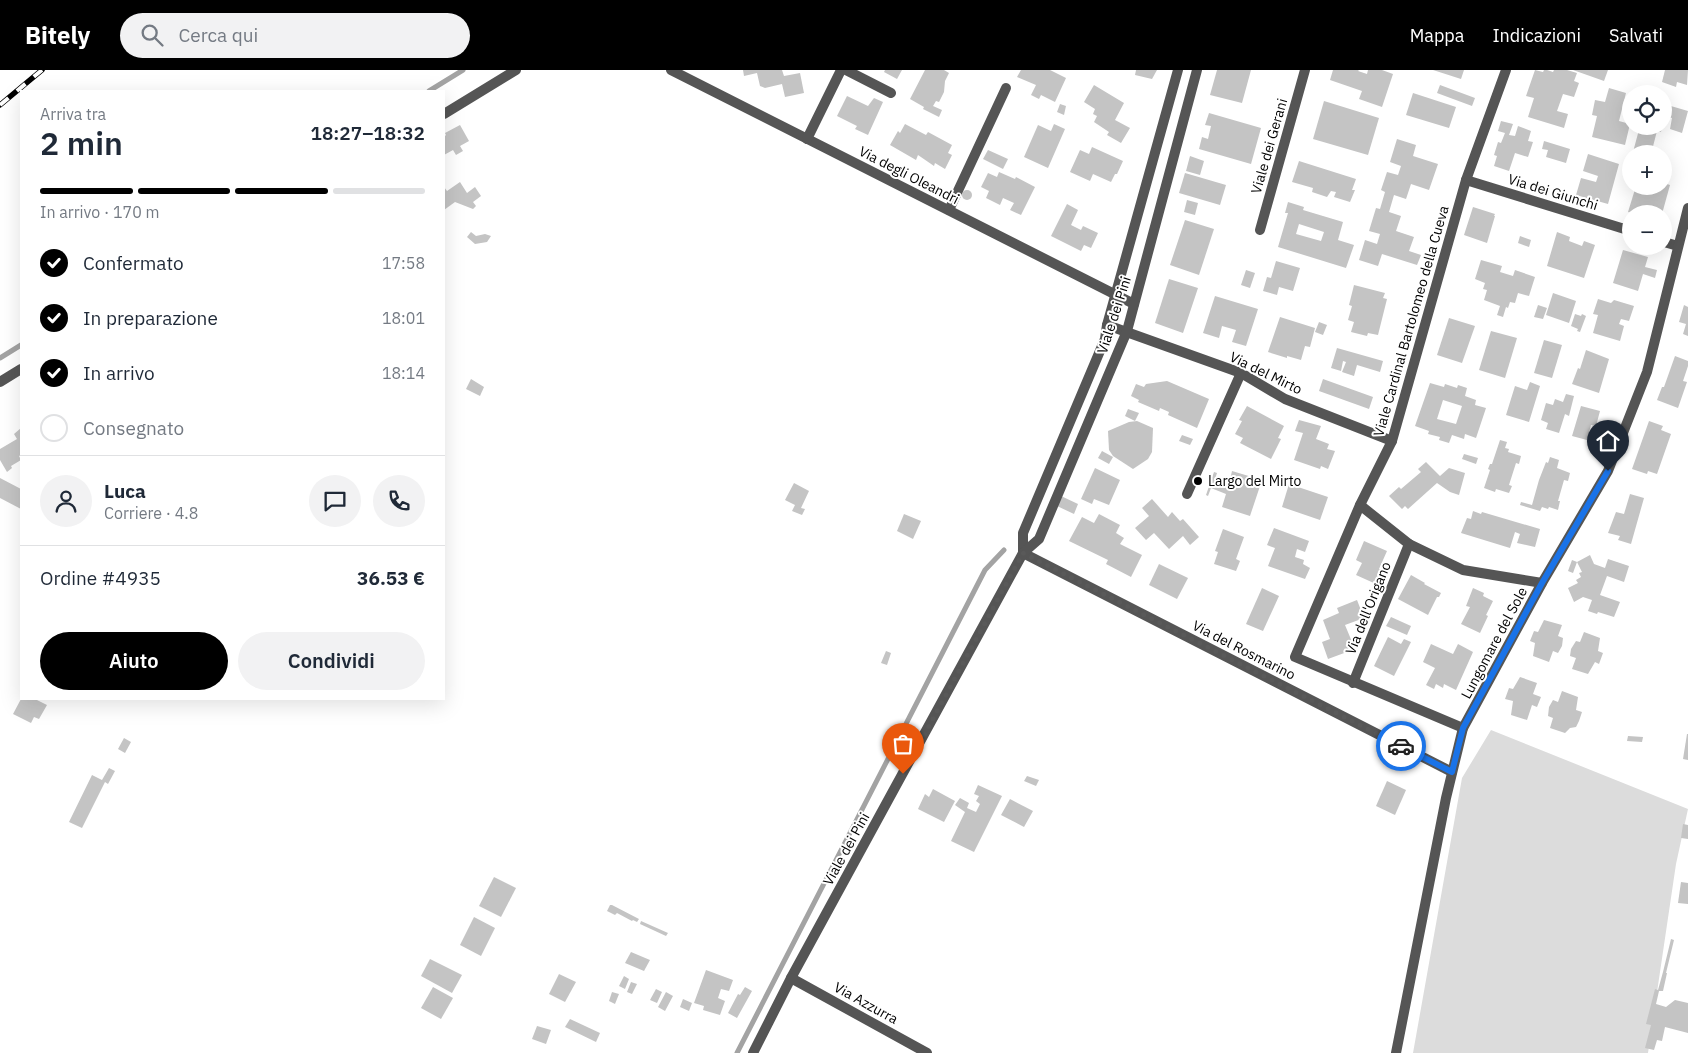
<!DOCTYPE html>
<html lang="it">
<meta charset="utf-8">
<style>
:root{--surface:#fff;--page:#f2f2f3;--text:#1f2937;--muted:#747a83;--line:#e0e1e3;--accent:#000}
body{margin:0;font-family:"IBM Plex Sans",sans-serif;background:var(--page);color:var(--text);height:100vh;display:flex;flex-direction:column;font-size:19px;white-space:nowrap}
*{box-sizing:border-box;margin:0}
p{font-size:16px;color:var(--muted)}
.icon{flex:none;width:28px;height:28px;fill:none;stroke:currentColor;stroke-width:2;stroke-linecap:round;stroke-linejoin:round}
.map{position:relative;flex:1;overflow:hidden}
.drawer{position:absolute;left:20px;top:20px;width:425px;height:610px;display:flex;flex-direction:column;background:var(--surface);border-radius:0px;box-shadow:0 5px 20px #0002}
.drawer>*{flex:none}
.controls{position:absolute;left:1622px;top:15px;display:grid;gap:10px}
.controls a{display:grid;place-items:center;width:50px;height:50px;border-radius:50%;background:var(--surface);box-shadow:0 5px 20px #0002;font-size:25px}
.pin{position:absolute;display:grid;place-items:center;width:42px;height:42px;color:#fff;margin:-51px -21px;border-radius:50% 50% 50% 0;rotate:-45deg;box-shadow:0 0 5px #0007}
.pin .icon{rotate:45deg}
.courier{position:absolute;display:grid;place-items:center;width:50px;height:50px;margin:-25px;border:4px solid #1a73e8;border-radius:50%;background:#fff;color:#222;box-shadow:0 1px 6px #0007}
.overview em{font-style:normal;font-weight:600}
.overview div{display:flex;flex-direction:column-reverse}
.overview{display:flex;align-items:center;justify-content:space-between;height:85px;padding:0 20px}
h1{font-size:32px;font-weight:600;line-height:38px}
.bar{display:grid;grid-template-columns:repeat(4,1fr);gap:8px 5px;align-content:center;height:60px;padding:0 20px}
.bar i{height:6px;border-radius:4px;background:var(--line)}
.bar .active{background:var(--accent)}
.bar p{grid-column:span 4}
.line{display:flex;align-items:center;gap:12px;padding:0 20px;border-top:1px solid var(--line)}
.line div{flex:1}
.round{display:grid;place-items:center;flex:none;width:52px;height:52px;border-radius:26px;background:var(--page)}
ol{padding:0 20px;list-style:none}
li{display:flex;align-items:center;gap:15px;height:55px}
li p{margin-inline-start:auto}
li .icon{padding:5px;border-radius:50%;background:var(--accent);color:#fff;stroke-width:4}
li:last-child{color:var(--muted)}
li i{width:28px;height:28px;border:2px solid var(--line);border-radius:50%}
.action{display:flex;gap:10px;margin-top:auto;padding:10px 20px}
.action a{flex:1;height:58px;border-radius:30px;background:var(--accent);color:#fff;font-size:20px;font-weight:600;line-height:58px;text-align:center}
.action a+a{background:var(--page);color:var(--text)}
header{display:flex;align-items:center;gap:30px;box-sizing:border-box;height:70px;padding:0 25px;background:var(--accent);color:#fff}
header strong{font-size:24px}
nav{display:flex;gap:28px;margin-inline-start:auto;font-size:18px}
.search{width:350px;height:45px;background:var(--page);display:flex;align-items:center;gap:12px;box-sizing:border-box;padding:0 18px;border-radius:28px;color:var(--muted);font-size:19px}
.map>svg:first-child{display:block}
.green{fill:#dcdcdc}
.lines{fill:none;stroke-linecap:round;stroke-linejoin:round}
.stream{stroke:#a3a3a3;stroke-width:5}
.building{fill:#c4c4c4;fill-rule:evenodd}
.minor{stroke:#555;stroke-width:10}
.tertiary{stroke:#555;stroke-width:10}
.rail-casing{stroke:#000;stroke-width:5.5}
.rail{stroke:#fff;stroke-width:4;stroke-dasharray:11;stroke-linecap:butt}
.done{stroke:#595959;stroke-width:5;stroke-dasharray:0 9}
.route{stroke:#1a73e8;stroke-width:6}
.poi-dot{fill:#000;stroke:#fff;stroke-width:2}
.labels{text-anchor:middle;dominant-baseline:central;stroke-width:4;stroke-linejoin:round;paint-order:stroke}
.street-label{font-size:14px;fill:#000;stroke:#fff}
.poi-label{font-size:14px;fill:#000;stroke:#fff;text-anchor:start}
</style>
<header>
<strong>Bitely</strong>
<div class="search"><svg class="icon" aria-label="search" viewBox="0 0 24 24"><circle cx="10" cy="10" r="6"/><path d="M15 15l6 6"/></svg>Cerca qui</div>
<nav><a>Mappa</a><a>Indicazioni</a><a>Salvati</a></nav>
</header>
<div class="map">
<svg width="1688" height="983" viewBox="0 0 1688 983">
<rect width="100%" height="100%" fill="#fff"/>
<!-- green -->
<path class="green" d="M1491 660 1688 739 1676 794 1648 983H1413L1462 708Z"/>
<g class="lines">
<!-- stream -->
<g class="stream">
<path d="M429 21 463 0"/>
<path d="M0 288 21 275"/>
<path d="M737 983 985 500 1004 480"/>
</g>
</g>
<!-- building -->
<g class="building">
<path d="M743 0H782L784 6 800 3 804 23 785 27 782 14 765 18 760 16 757 3 744 6Z"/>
<path d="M885 0H902L897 9 884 2Z"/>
<path d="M925 0H944L949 3 945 11 944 22 939 32 936 31 933 36 942 40 939 47 923 39 924 37 910 29Z"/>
<path d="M1021 0H1050L1066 8 1055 32 1041 25 1039 29 1031 25 1036 15 1017 7Z"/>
<path d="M1136 0H1157L1152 9 1135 5Z"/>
<path d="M1217 0H1251L1242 33 1210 25Z"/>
<path d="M1333 0H1359L1358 1 1367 4 1368 0H1382L1393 4 1382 37 1359 29 1362 21 1330 10Z"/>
<path d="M1433 0H1464L1461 9Z"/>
<path d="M1535 0 1543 2 1544 0H1547L1553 2 1554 0H1567L1577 3 1574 11 1579 13 1574 27 1563 24 1557 41 1568 44 1564 58 1528 47 1534 28 1526 26Z"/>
<path d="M1573 0H1608L1604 11Z"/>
<path d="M1665 0H1688L1687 15 1677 12 1676 17 1662 12Z"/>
<path d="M1094 15 1124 33 1115 50 1130 58 1121 73 1107 65 1109 62 1094 52 1097 46 1093 44 1095 39 1084 32Z"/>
<path d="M1440 15 1475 28 1472 36 1437 23Z"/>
<path d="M1609 18 1626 23 1619 51 1630 54 1625 75 1592 67 1597 46 1592 45 1595 30 1605 32Z"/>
<path d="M1413 23 1456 37 1449 58 1406 45Z"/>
<path d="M847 26 868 36 874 28 883 32 868 65 855 59 857 56 837 46Z"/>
<path d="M1324 31 1379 48 1368 85 1313 69Z"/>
<path d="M1060 34 1066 36 1064 45 1057 42Z"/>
<path d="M1664 34 1688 41 1682 63 1670 59 1672 48 1664 46Z"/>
<path d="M1209 43 1261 58 1251 94 1199 79 1202 67 1208 69 1211 56 1205 55Z"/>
<path d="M1501 51 1513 54 1509 65 1515 66 1518 56 1531 61 1528 71 1533 72 1528 87 1515 83 1509 101 1494 96 1497 86 1494 85 1498 72 1501 73 1505 63 1498 61Z"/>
<path d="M905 54 926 65 928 62 952 75 948 83 952 85 945 99 935 93 934 96 918 85 916 90 890 75 898 61 900 63Z"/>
<path d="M1054 54 1065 59 1048 98 1024 87 1038 55 1051 61Z"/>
<path d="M460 55 469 71 460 76 463 81 456 85 453 80 444 85V67L446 65 445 63Z"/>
<path d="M1640 56H1662L1661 62 1657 61 1651 84 1633 82Z"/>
<path d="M1397 69 1416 75 1413 86 1438 94 1429 120 1411 114 1406 129 1394 125 1389 142 1401 146 1396 161 1414 167 1409 181 1421 185 1417 195 1382 184 1378 196 1359 190 1365 170 1377 174 1380 164 1369 161 1376 138 1380 139 1385 122 1381 120 1387 102 1398 105 1401 96 1390 92Z"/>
<path d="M1544 71 1570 79 1566 93 1546 87 1548 80 1542 79Z"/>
<path d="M1092 77 1123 91 1117 104H1115L1111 112 1093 104 1090 111 1070 102 1080 80 1089 84Z"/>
<path d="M988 80 1008 89 1003 99 983 89Z"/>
<path d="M1588 84 1619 94 1608 134 1576 125 1581 108 1596 112 1598 106 1583 101Z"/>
<path d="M1190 86 1204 91 1200 105 1186 101Z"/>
<path d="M1299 91 1356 109 1352 120H1355L1350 132 1334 127 1336 122 1331 121 1327 127 1312 122 1313 118 1292 112Z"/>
<path d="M999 102 1015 109 1016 107 1035 117 1021 145 1010 140 1014 133 1003 128 1000 135 986 128 989 121 981 117 988 103 997 107Z"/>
<path d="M1185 103 1226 115 1220 135 1179 123Z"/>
<path d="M460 112 467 123 475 117 481 126 473 132 476 136 473 139 455 132 444 140V117L447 121Z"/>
<path d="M1664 113 1670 115 1662 144H1633L1628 142 1636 116H1664Z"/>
<circle cx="967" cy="125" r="5"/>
<path d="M1187 130 1198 133 1195 145 1184 142Z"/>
<path d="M1288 132 1304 137 1303 140 1343 152 1338 170 1354 175 1346 198 1278 177 1288 143H1285ZM1299 154 1324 162 1321 171 1296 164Z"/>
<path d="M1067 134 1078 140 1071 155 1081 160 1083 156 1098 163 1091 178 1084 175 1081 181 1051 166Z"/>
<path d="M1473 137 1495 144 1494 146H1495L1487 173 1464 165Z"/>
<path d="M1185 150 1214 159 1199 205 1170 195Z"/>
<path d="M471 162 476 166 485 164 491 166 487 172 475 174 467 167Z"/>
<path d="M1557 162 1570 167 1569 171 1582 176 1584 171 1595 175 1584 208 1547 196Z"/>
<path d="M1520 166 1531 170 1529 177 1518 173Z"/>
<path d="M1623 180 1648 187 1645 197 1657 200 1655 208 1643 204 1638 221 1613 213Z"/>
<path d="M1481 190 1502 196 1500 202 1513 206 1515 200 1535 207 1529 226 1518 223 1515 233 1510 232 1508 238 1506 237 1503 247 1497 245 1500 236 1484 230 1487 220 1483 219 1485 213 1475 209Z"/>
<path d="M1276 191 1300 198 1293 221 1279 217 1277 225 1263 221 1267 207 1271 208Z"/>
<path d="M1246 200 1255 203 1250 218 1241 215Z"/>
<path d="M1169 209 1198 218 1183 263 1155 253Z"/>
<path d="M1354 215 1385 223 1383 228 1387 229 1378 265 1368 263 1367 266 1351 262 1354 252 1348 250 1352 236 1349 235Z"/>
<path d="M1553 223 1576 231 1569 253 1546 245Z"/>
<path d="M1215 226 1258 239 1246 276 1232 272 1236 260 1222 256 1219 268 1203 263Z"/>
<path d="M1598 229 1611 233 1614 230 1634 236 1629 251 1621 249 1619 254 1624 256 1620 271 1593 263 1598 245 1593 244Z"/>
<path d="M1538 235 1547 238 1543 249 1534 247Z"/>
<path d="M1684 235 1688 237V266L1683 264 1686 254 1679 252Z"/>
<path d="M1575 244 1581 246 1582 244 1586 246 1580 262 1577 261 1578 259 1571 256Z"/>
<path d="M1280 247 1315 258 1310 277 1305 276 1301 290 1287 286V288L1268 282Z"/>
<path d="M1449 248 1475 256 1462 293 1437 285Z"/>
<path d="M1319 252 1327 255 1323 265 1315 262Z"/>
<path d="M1491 261 1517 268 1505 308 1479 300Z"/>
<path d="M1544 270 1562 275 1552 308 1534 303Z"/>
<path d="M1337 278 1383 291 1380 302 1357 295 1354 306 1342 302 1346 292 1343 291 1341 301 1331 298Z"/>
<path d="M1586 280 1609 289 1599 323 1572 314 1578 298 1580 299Z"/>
<path d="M1675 286 1688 291V296L1683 311 1687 312 1678 338 1657 330 1662 317H1664Z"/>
<path d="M471 309 484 317 480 326 466 319Z"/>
<path d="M1323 309 1373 327 1369 339 1319 321Z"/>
<path d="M1167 311 1209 329 1197 358 1168 345 1169 342 1160 338 1159 341 1138 332 1139 330 1131 326 1136 314 1144 317 1146 314Z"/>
<path d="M1530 312 1540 316 1529 352 1506 345 1515 316 1527 320Z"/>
<path d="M1430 313 1444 317 1445 314 1457 318 1458 315 1467 318 1465 326 1476 330 1475 335 1486 338 1476 368 1465 364 1464 369 1452 365 1449 373 1439 370 1440 367 1428 364 1429 361 1415 356ZM1443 330 1462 336 1456 354 1437 349Z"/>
<path d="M1566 324 1574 326 1569 346 1565 344 1559 363 1546 359 1548 353 1541 350 1546 333 1553 335 1555 329 1563 332Z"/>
<path d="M1247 336 1284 356 1278 368 1281 369 1271 389 1240 373 1243 368 1235 364 1242 351 1239 350Z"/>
<path d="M1581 336 1600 341 1596 356 1591 355 1587 370 1572 366Z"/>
<path d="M1128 339 1139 343 1135 351 1125 346Z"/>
<path d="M1299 350 1321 356 1316 369 1329 374 1327 379 1335 381 1328 399 1321 396 1320 399 1294 390 1303 363 1295 361Z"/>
<path d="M1137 351 1153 358 1152 382 1148 389 1133 399 1113 386 1109 380 1108 361 1129 352Z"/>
<path d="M1649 351 1663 356 1661 360 1671 364 1657 404 1648 401 1647 404 1632 399Z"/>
<path d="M21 358V385L19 386 21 390 11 396 12 398 7 402 0 390V379L17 369 14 364Z"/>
<path d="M1182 365 1193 369 1190 375 1179 371Z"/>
<path d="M1500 370 1507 372 1505 378 1509 379 1508 382 1521 386 1519 394 1516 393 1509 415 1512 416 1509 423 1496 419 1495 422 1484 418 1490 400 1488 399 1490 394H1492Z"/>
<path d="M1102 381 1113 387 1109 394 1098 388Z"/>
<path d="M1464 384 1478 388 1476 394 1462 389Z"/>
<path d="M1550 387 1559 390 1557 398 1570 403 1568 411 1564 410 1558 431H1560L1558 440 1549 437 1548 439 1542 437 1540 441 1520 435 1521 432 1532 435 1539 410 1546 392 1548 393Z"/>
<path d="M1426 392 1440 406 1449 398 1465 403 1459 425 1450 422 1437 413 1408 439 1405 436 1402 439 1389 426 1399 417 1401 419 1421 402 1418 399Z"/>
<path d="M1095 398 1120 410 1109 435 1094 429 1092 434 1081 429Z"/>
<path d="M1232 401 1262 410 1250 446 1222 437 1226 424 1211 418 1208 426 1206 425 1214 402 1217 403 1215 409 1229 414Z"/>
<path d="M0 408 21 419V439L0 428Z"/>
<path d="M794 413 809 421 801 438 805 439 802 445 792 441 795 435 785 430Z"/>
<path d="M1289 414 1328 427 1320 450 1282 437Z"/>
<path d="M1630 424 1644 428 1631 474 1618 470 1620 466 1608 463 1616 442 1624 444Z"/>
<path d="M1061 426 1078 434 1074 444 1057 436Z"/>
<path d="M1152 429 1168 447 1172 442 1180 451 1183 449 1199 467 1190 475 1183 466 1169 479 1154 463 1146 470 1135 458 1149 446 1142 438Z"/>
<path d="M1473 441 1481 444 1482 442 1540 459 1535 477 1517 473 1520 464 1515 462 1510 478 1461 463 1467 448 1471 449Z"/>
<path d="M904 444 921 451 913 469 897 461Z"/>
<path d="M1099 444 1120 455 1116 463 1124 468 1120 474 1142 485 1131 507 1106 494 1108 490 1069 471 1082 447 1094 453Z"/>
<path d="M1274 458 1309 471 1305 482 1297 479 1295 487 1304 490 1303 494 1310 498 1305 509 1268 496 1275 478 1267 475Z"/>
<path d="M1223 459 1244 467 1236 489 1240 491 1236 501 1214 494 1218 482 1215 481Z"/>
<path d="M1364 471 1387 481 1379 499 1382 500 1376 514 1356 505 1362 493 1356 490Z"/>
<path d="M1590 485 1594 494 1605 498 1608 489 1629 496 1624 512 1607 506 1600 525 1620 532 1614 547 1598 542 1597 544 1588 541 1592 530 1583 527 1574 532 1568 518 1578 513 1576 510 1581 507 1579 503 1582 502 1577 492Z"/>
<path d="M1572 490 1577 492 1573 503 1568 501Z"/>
<path d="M1159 494 1188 508 1177 529 1149 515Z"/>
<path d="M1411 505 1425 513 1424 514 1441 523 1439 527H1437L1428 545 1398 529Z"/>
<path d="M1262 518 1279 526 1263 561 1246 554Z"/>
<path d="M1473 518 1484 523 1483 526 1493 531 1486 545 1488 546 1480 563 1461 554 1470 537 1466 536Z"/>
<path d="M1357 530 1364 548 1345 555 1355 579 1328 589 1322 572 1330 569 1323 550 1339 543 1337 538Z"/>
<path d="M1391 547 1411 556 1407 565 1386 556Z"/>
<path d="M1544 550 1562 555 1558 566 1563 568 1562 576 1558 583 1553 581 1549 592 1533 586 1535 573 1530 571 1534 561 1538 562Z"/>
<path d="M1584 562 1600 568 1598 581 1603 583 1599 594 1595 592 1588 604 1572 599 1576 588 1570 586 1571 579 1576 571 1580 572Z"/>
<path d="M1388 567 1401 574 1404 569 1411 572 1394 606 1374 596Z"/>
<path d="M1431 574 1453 584 1458 574 1473 582 1456 620 1444 614 1443 618 1436 614 1434 619 1426 615 1435 598 1423 592Z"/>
<path d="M886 581 891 583 887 595 881 593Z"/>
<path d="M1520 607 1537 613 1533 624 1541 627 1537 637 1532 635 1527 650 1511 645 1513 631 1505 629 1509 618 1513 619Z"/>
<path d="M1562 621 1578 627 1576 640 1582 642 1579 651 1576 657 1570 658 1565 663 1550 658 1553 648 1548 646 1549 637 1553 630 1558 632Z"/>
<path d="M21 629H35L47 635 39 649 34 647 31 653 13 644Z"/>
<path d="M1687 664H1688V690L1683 689Z"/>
<path d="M1628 666 1643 667 1642 672 1627 671Z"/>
<path d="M124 668 131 672 125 683 118 679Z"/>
<path d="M109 698 115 701 108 714 105 712 82 758 69 752 92 705 102 710Z"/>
<path d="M1027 706 1039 710 1036 716 1024 711Z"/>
<path d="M1387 711 1406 720 1395 745 1376 736Z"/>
<path d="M978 715 1002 726 974 782 951 771 965 742 955 735 960 728 969 733 967 738 976 742 980 734 976 731 979 726 974 724Z"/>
<path d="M933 719 955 731 944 752 918 739 925 724 929 727Z"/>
<path d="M1010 729 1033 741 1024 757 1001 745Z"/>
<path d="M1683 754 1688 755V769L1681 768Z"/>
<path d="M494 807 516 818 501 847 479 836Z"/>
<path d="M1681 812 1688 813V834L1678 833Z"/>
<path d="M610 835H612L639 849 637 852 633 850 632 851 617 843 615 845 607 841Z"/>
<path d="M474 847 495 858 481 886 460 875Z"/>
<path d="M641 851 668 863 666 866 640 854Z"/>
<path d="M1671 869 1674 870 1666 903H1667L1663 921H1659L1656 934 1666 937 1675 930 1688 933V963L1665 957 1662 971 1657 970 1654 980 1645 978 1651 955 1646 954 1655 919 1658 920 1663 902Z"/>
<path d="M631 882 650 890 644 901 625 893Z"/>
<path d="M430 889 462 905 452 923 421 906Z"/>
<path d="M706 900 733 910 729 921 721 919 718 928 725 931 720 945 703 940 704 936 694 933Z"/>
<path d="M559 904 576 912 565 932 549 924Z"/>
<path d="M624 906 629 909 625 919 619 916Z"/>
<path d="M631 912 637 914 632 924 627 922Z"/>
<path d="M433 917 453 928 441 949 421 938Z"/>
<path d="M745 917 752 921 737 948 728 943 738 924 740 925Z"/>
<path d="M656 919 662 922 657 933 650 930Z"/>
<path d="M612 922 619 924 615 934 609 931Z"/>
<path d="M666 922 673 926 665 941 658 937Z"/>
<path d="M683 929 692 933 689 941 680 937Z"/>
<path d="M570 949 600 963 596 972 565 957Z"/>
<path d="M537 956 551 960 546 974 532 969Z"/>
</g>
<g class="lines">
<!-- minor -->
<g class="minor">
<path d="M671 0 1134 234"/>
<path d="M846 0 891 23"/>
<path d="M444 44 516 0"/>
<path d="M807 69 841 0"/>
<path d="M1466 110 1631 161"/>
<path d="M949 140 1006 18"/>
<path d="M1260 160 1305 0"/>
<path d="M1664 172 1678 176"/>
<path d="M1107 255 1241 303 1285 329 1392 371"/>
<path d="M0 312 21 299"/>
<path d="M1187 424 1241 303"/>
<path d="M1360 435 1409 474 1463 500 1542 513"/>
<path d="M1023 483V463L1105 269 1107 255 1178 0"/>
<path d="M1023 483 1452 702"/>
<path d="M1353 613 1409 474"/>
<path d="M1463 658 1295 587 1360 435 1392 371 1466 110 1506 0"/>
<path d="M791 908 1023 483 1039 469 1127 261 1197 0"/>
</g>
<!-- tertiary -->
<g class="tertiary">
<path d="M753 983 791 908 927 983"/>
<path d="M1396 983 1446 728 1463 658 1542 513 1608 401 1647 302 1688 138"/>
</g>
<defs>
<path id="rail" d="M0 35 42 0"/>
</defs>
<!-- rail casing -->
<use href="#rail" class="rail-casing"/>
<!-- rail -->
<use href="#rail" class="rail"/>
</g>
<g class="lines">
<!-- done -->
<path class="done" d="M903 704 1023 483 1401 676"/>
<!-- route -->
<path class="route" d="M1401 676 1452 702 1463 658 1542 513 1608 401"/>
</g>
<!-- markers -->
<circle class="poi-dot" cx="1198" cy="411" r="5"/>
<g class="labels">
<!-- street labels -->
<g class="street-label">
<text transform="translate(1269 76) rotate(-74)">Viale dei Gerani</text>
<text transform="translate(909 105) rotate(27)">Via degli Oleandri</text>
<text transform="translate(1553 122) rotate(17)">Via dei Giunchi</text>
<text transform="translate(1114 245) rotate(-72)">Viale dei Pini</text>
<text transform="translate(1411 251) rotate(-74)">Viale Cardinal Bartolomeo della Cueva</text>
<text transform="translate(1266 303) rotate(26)">Via del Mirto</text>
<text transform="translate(1368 538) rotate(-68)">Via dell'Origano</text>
<text transform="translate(1494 573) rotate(-62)">Lungomare del Sole</text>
<text transform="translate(1244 580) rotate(27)">Via del Rosmarino</text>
<text transform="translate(846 779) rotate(-61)">Viale dei Pini</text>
<text transform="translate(866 933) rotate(29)">Via Azzurra</text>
</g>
<!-- poi labels -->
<g class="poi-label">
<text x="1208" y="411">Largo del Mirto</text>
</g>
</g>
</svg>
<div class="controls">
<a><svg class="icon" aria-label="locate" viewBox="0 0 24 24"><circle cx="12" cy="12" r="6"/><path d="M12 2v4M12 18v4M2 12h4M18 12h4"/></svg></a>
<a>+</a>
<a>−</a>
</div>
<div class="pin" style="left:903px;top:704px;background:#ea580c"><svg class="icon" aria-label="bag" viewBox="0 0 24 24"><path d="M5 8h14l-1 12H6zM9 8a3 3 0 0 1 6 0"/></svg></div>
<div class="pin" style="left:1608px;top:401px;background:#1f2937"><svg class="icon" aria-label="home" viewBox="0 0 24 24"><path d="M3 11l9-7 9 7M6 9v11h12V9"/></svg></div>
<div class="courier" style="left:1401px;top:676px"><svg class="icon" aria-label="car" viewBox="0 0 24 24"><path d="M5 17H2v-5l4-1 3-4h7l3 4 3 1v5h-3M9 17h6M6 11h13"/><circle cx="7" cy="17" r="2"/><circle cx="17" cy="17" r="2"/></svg></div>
<section class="drawer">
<div class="overview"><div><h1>2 min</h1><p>Arriva tra</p></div><em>18:27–18:32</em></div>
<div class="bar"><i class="active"></i><i class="active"></i><i class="active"></i><i></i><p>In arrivo · 170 m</p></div>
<ol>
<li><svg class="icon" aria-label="check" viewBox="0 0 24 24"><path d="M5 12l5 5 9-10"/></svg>Confermato<p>17:58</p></li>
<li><svg class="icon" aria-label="check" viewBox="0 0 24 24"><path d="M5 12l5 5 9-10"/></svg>In preparazione<p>18:01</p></li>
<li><svg class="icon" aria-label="check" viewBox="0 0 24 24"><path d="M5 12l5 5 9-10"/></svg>In arrivo<p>18:14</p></li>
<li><i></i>Consegnato</li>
</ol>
<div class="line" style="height:90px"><a class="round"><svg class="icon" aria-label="person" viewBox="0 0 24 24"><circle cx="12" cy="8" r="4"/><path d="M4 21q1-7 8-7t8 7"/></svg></a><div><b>Luca</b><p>Corriere · 4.8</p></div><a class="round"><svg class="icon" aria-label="chat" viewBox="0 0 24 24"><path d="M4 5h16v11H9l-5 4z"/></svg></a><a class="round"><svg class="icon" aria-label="phone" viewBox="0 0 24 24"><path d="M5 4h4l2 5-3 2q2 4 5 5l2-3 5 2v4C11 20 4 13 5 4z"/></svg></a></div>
<div class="line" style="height:65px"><div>Ordine #4935</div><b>36.53 €</b></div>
<div class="action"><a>Aiuto</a><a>Condividi</a></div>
</section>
</div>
